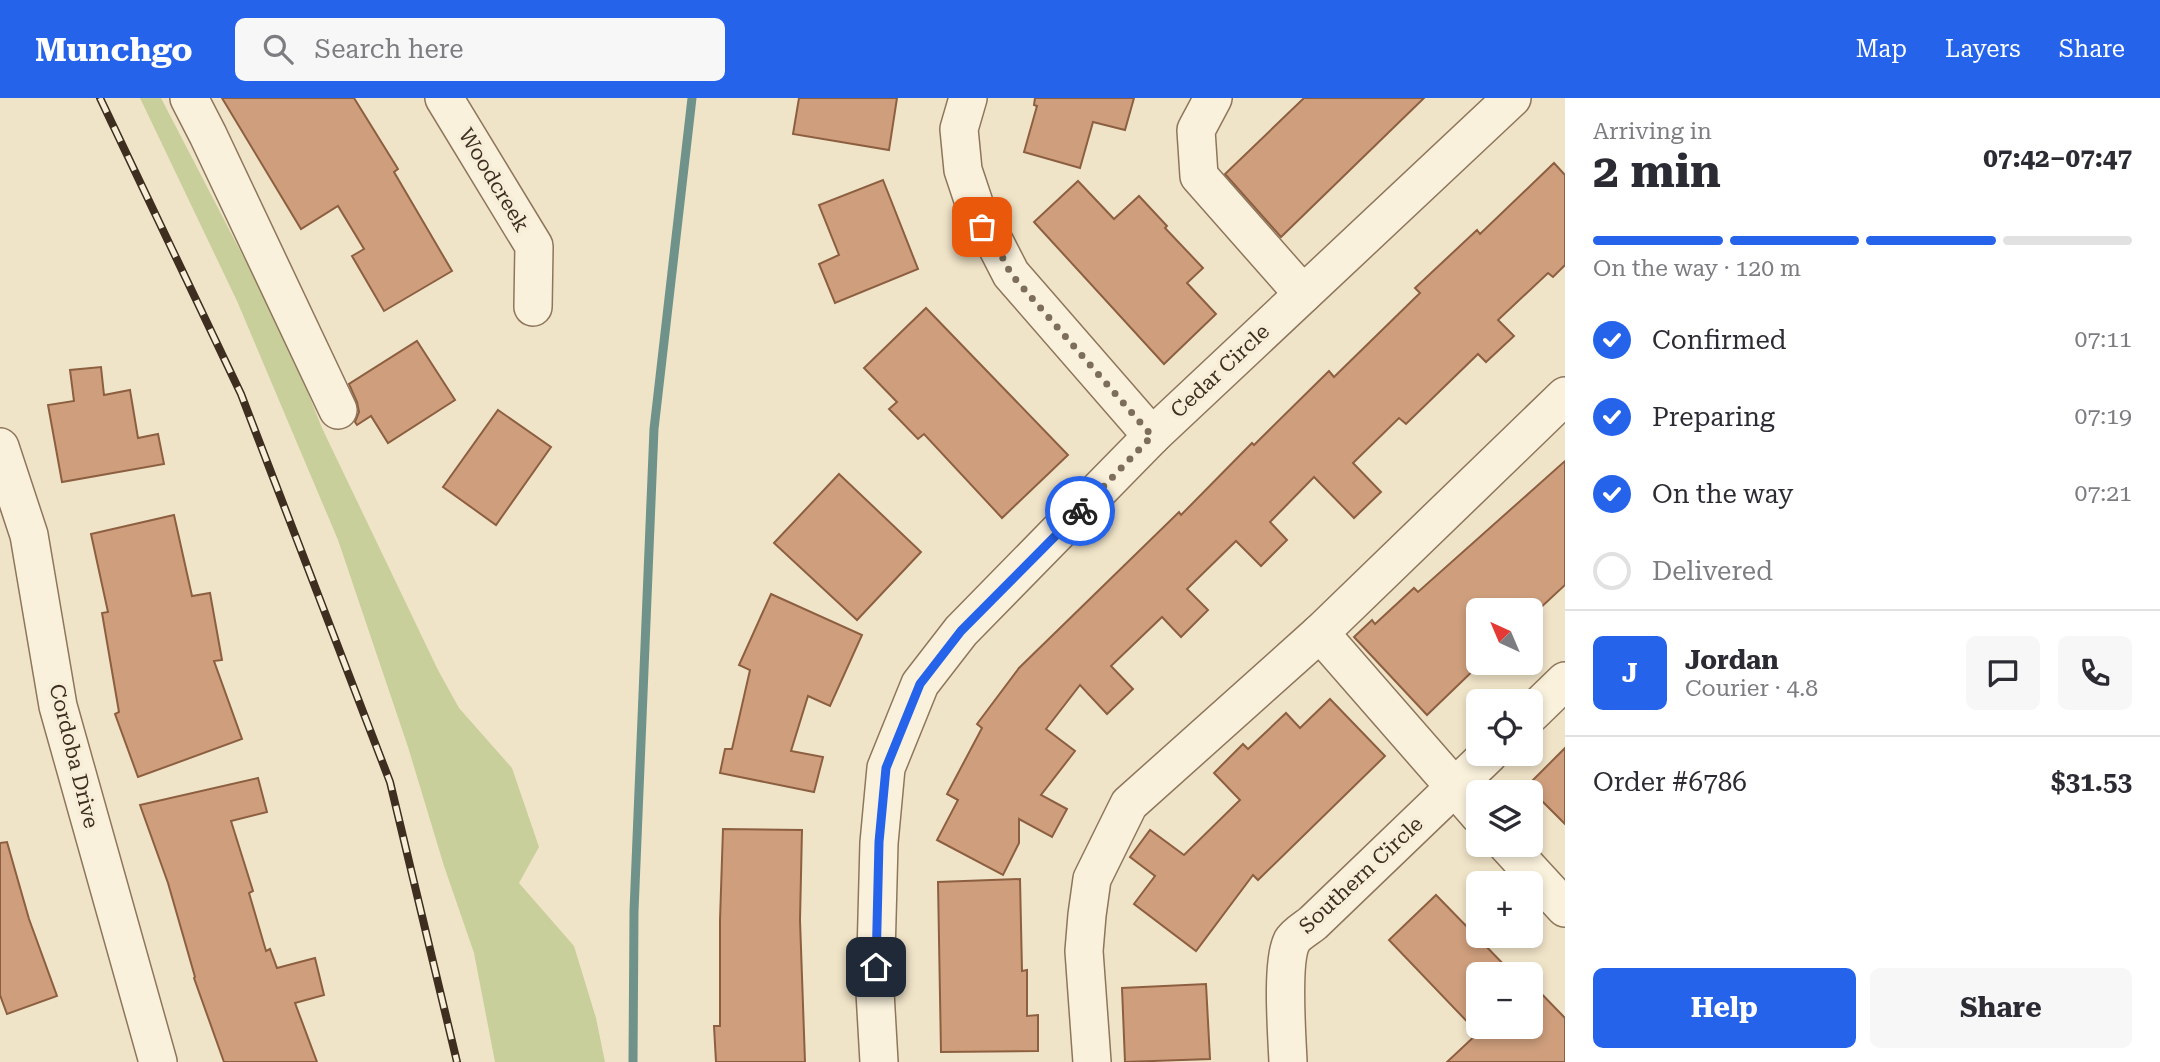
<!DOCTYPE html>
<meta charset="utf-8">
<style>
:root{--surface:#fff;--page:#f7f7f7;--text:#2b2b33;--muted:#7c7c81;--line:#e1e1e2;--accent:#2563eb}
body{margin:0;font-family:"Roboto Serif",serif;background:var(--page);color:var(--text);height:100vh;display:flex;flex-direction:column;font-size:26px;white-space:nowrap}
*{box-sizing:border-box;margin:0}
p{font-size:23px;color:var(--muted)}
.icon{flex:none;width:38px;height:38px;fill:none;stroke:currentColor;stroke-width:2;stroke-linecap:round;stroke-linejoin:round}
.map{position:relative;flex:1;overflow:hidden}
.panel{display:flex;flex-direction:column;background:var(--surface);width:595px}
.panel>*{flex:none}
.needle{width:46px;rotate:316deg}
.controls{position:absolute;left:1466px;top:500px;display:grid;gap:14px}
.controls a{display:grid;place-items:center;width:77px;height:77px;border-radius:10px;background:var(--surface);box-shadow:0 4px 10px #0003;font-size:35px}
.pin{position:absolute;display:grid;place-items:center;width:60px;height:60px;color:#fff;margin:-30px;border-radius:14px;box-shadow:0 4px 10px #0006}
.courier{position:absolute;display:grid;place-items:center;width:70px;height:70px;margin:-35px;border:5px solid #2563eb;border-radius:50%;background:#fff;color:#222;box-shadow:0 2px 9px #0007}
.head em{font-style:normal;font-weight:700}
.head div{display:flex;flex-direction:column-reverse}
.head{display:flex;align-items:center;justify-content:space-between;height:119px;padding:0 28px}
h1{font-size:46px;font-weight:700;line-height:52px}
.bar{display:grid;grid-template-columns:repeat(4,1fr);gap:10px 7px;align-content:center;height:84px;padding:0 28px}
.bar i{height:9px;border-radius:5px;background:var(--line)}
.bar .active{background:var(--accent)}
.bar p{grid-column:span 4}
.line{display:flex;align-items:center;gap:18px;padding:0 28px;border-top:2px solid var(--line)}
.line div{flex:1}
.round{display:grid;place-items:center;flex:none;width:74px;height:74px;border-radius:10px;background:var(--page)}
ol{padding:0 28px;list-style:none}
li{display:flex;align-items:center;gap:21px;height:77px}
li p{margin-inline-start:auto}
li .icon{padding:7px;border-radius:50%;background:var(--accent);color:#fff;stroke-width:4}
li:last-child{color:var(--muted)}
li i{width:38px;height:38px;border:4px solid var(--line);border-radius:50%}
.button{display:flex;gap:14px;margin-top:auto;padding:14px 28px}
.button a{flex:1;height:80px;border-radius:10px;background:var(--accent);color:#fff;font-size:28px;font-weight:700;line-height:80px;text-align:center}
.button a+a{background:var(--page);color:var(--text)}
header{display:flex;align-items:center;gap:42px;box-sizing:border-box;height:98px;padding:0 35px;background:var(--accent);color:#fff}
header strong{font-size:33px}
nav{display:flex;gap:38px;margin-inline-start:auto;font-size:24px}
.search{width:490px;height:63px;background:var(--page);display:flex;align-items:center;gap:18px;box-sizing:border-box;padding:0 24px;border-radius:10px;color:var(--muted);font-size:26px}
main{display:flex;flex:1;min-height:0}
.map>svg:first-child{display:block}
.green{fill:#c9cf9b}
.lines{fill:none;stroke-linecap:round;stroke-linejoin:round}
.stream{stroke:#6f938a;stroke-width:9}
.building{fill:#cf9f7d;stroke:#8d5f41;stroke-width:2}
.minor-casing{stroke:#8d765c;stroke-width:40}
.minor{stroke:#faf1dc;stroke-width:37}
.rail-casing{stroke:#3d2e20;stroke-width:8}
.rail{stroke:#f7eed8;stroke-width:5;stroke-dasharray:16;stroke-linecap:butt}
.done{stroke:#7c6e5b;stroke-width:7;stroke-dasharray:0 12.6}
.route{stroke:#2563eb;stroke-width:9}
.labels{text-anchor:middle;dominant-baseline:central;stroke-width:7;stroke-linejoin:round;paint-order:stroke}
.street-label{font-size:21px;fill:#3d2e20;stroke:#f7eed8}
</style>
<header>
<strong>Munchgo</strong>
<div class="search"><svg class="icon" aria-label="search" viewBox="0 0 24 24"><circle cx="10" cy="10" r="6"/><path d="M15 15l6 6"/></svg>Search here</div>
<nav><a>Map</a><a>Layers</a><a>Share</a></nav>
</header>
<main>
<div class="map">
<svg width="1565" height="964" viewBox="0 0 1565 964">
<rect width="100%" height="100%" fill="#f0e4c8"/>
<!-- green -->
<path class="green" d="M140 0H161L289 247 322 330 438 572 459 610 512 670 539 749 519 785 574 848 596 920 605 964H495L474 855 444 768 408 649 338 442 237 203Z"/>
<g class="lines">
<!-- stream -->
<path class="stream" d="M633 964 634 813 654 331 692 0"/>
</g>
<!-- building -->
<g class="building">
<path d="M222 0H354L398 71 394 74 452 173 384 213 352 158 364 151 338 108 301 131Z"/>
<path d="M799 0H897L889 52 793 36Z"/>
<path d="M1035 0H1134L1125 32 1093 24 1080 70 1024 54 1037 8 1034 7Z"/>
<path d="M1304 0H1424L1281 139 1225 76Z"/>
<path d="M1554 65 1565 77V167L1553 179 1548 175 1498 222 1514 238 1486 264 1478 256 1406 326 1399 320 1353 365 1381 394 1354 420 1314 379 1270 424 1287 442 1261 468 1236 443 1187 491 1208 512 1181 539 1162 519 1111 568 1133 591 1107 616 1080 587 1046 631 1075 653 1041 697 1067 711 1052 739 1019 721V745L1003 777 937 742 958 702 947 696 982 630 977 626 1019 570 1179 414 1181 417 1252 345 1254 347 1329 273 1334 279 1420 195 1415 190 1477 132 1480 136Z"/>
<path d="M883 82 918 171 835 205 819 166 839 157 819 107Z"/>
<path d="M1078 83 1114 121 1139 98 1167 128 1165 130 1203 170 1187 185 1216 216 1164 266 1034 124Z"/>
<path d="M926 210 1068 357 1002 420 924 336 918 341 889 311 897 304 864 270Z"/>
<path d="M417 243 455 302 388 345 371 318 357 327 355 324 359 314 357 304 349 286Z"/>
<path d="M101 269 104 297 130 292 138 340 158 336 164 366 62 384 48 307 74 303 70 272Z"/>
<path d="M498 312 551 349 496 427 443 389Z"/>
<path d="M1565 363V487L1537 513H1479V565H1481L1427 617 1354 539 1372 522 1375 526 1414 490 1418 494Z"/>
<path d="M839 376 921 454 857 522 774 445Z"/>
<path d="M174 417 192 498 210 495 222 562 214 563 242 641 138 679 115 616 119 614 102 515 108 514 91 436Z"/>
<path d="M771 496 862 537 830 608 808 598 791 653 823 659 814 694 720 675 725 651H732L750 572 739 567Z"/>
<path d="M1330 601 1385 658 1258 782 1253 777 1196 853 1134 806 1155 778 1130 759 1150 732 1184 757 1240 702 1214 675 1243 646 1248 651 1286 615 1300 630Z"/>
<path d="M1565 650V726L1527 688Z"/>
<path d="M258 680 267 714 231 723 253 793 249 795 266 853 270 851 277 870 315 860 324 897 295 905 317 964H224L194 880 195 879 168 785 140 707Z"/>
<path d="M723 731 802 732 800 822 805 964H716L714 928H720V822Z"/>
<path d="M7 744 29 821 57 898 7 916 0 897V745Z"/>
<path d="M1020 781 1022 873 1027 872V918L1038 917V953L941 954 938 784Z"/>
<path d="M1436 797 1514 877H1479V934L1483 929H1531V885L1565 920V964H1447L1478 935 1389 842Z"/>
<path d="M1206 886 1210 961 1125 964 1122 890Z"/>
</g>
<g class="lines">
<defs>
<g id="minor">
<path d="M189 0 208 37 338 312"/>
<path d="M444 0 534 148 533 209"/>
<path d="M968 0 959 31 963 72 982 129 992 139 1011 176 1152 338"/>
<path d="M1213 0 1196 32 1199 78 1303 196"/>
<path d="M0 349 29 437 58 608 158 964"/>
<path d="M1320 535 1479 717"/>
<path d="M1531 616 1565 583"/>
<path d="M1507 747 1565 810"/>
<path d="M879 964 875 894 879 745 886 670 920 586 961 533 1152 338 1512 0"/>
<path d="M1092 964 1084 853 1087 817 1092 781 1129 706 1320 535 1565 298"/>
<path d="M1288 964C1287 938 1281 864 1292 843 1296 836 1307 830 1313 825L1489 656"/>
</g>
</defs>
<!-- minor casing -->
<use href="#minor" class="minor-casing"/>
<!-- minor -->
<use href="#minor" class="minor"/>
<defs>
<path id="rail" d="M100 0 241 296 390 684 457 964"/>
</defs>
<!-- rail casing -->
<use href="#rail" class="rail-casing"/>
<!-- rail -->
<use href="#rail" class="rail"/>
</g>
<g class="lines">
<!-- done -->
<path class="done" d="M982 129 992 139 1011 176 1152 338 1080 413"/>
<!-- route -->
<path class="route" d="M876 869 879 744 886 670 920 586 961 533 1080 413"/>
</g>
<g class="labels">
<!-- street labels -->
<g class="street-label">
<text transform="translate(494 82) rotate(59)">Woodcreek</text>
<text transform="translate(1220 273) rotate(-43)">Cedar Circle</text>
<text transform="translate(74 658) rotate(76)">Cordoba Drive</text>
<text transform="translate(1361 777) rotate(-43)">Southern Circle</text>
</g>
</g>
</svg>
<div class="controls">
<a><svg class="needle" viewBox="-14 -14 28 28"><path d="M0-13l5 13h-10z" fill="#e53935"/><path d="M0 13l5-13h-10z" fill="#7c7c81"/></svg></a>
<a><svg class="icon" aria-label="locate" viewBox="0 0 24 24"><circle cx="12" cy="12" r="6"/><path d="M12 2v4M12 18v4M2 12h4M18 12h4"/></svg></a>
<a><svg class="icon" aria-label="layers" viewBox="0 0 24 24"><path d="M12 4l9 5-9 5-9-5zM3 14l9 5 9-5"/></svg></a>
<a>+</a>
<a>−</a>
</div>
<div class="pin" style="left:982px;top:129px;background:#ea580c"><svg class="icon" aria-label="bag" viewBox="0 0 24 24"><path d="M5 8h14l-1 12H6zM9 8a3 3 0 0 1 6 0"/></svg></div>
<div class="pin" style="left:876px;top:869px;background:#1f2937"><svg class="icon" aria-label="home" viewBox="0 0 24 24"><path d="M3 11l9-7 9 7M6 9v11h12V9"/></svg></div>
<div class="courier" style="left:1080px;top:413px"><svg class="icon" aria-label="bike" viewBox="0 0 24 24"><circle cx="6" cy="16" r="4"/><circle cx="18" cy="16" r="4"/><path d="M6 16l4-8h5l3 8M10 8l3 8H6M13 5h3"/></svg></div>
</div>
<section class="panel">
<div class="head"><div><h1>2 min</h1><p>Arriving in</p></div><em>07:42–07:47</em></div>
<div class="bar"><i class="active"></i><i class="active"></i><i class="active"></i><i></i><p>On the way · 120 m</p></div>
<ol>
<li><svg class="icon" aria-label="check" viewBox="0 0 24 24"><path d="M5 12l5 5 9-10"/></svg>Confirmed<p>07:11</p></li>
<li><svg class="icon" aria-label="check" viewBox="0 0 24 24"><path d="M5 12l5 5 9-10"/></svg>Preparing<p>07:19</p></li>
<li><svg class="icon" aria-label="check" viewBox="0 0 24 24"><path d="M5 12l5 5 9-10"/></svg>On the way<p>07:21</p></li>
<li><i></i>Delivered</li>
</ol>
<div class="line" style="height:126px"><b class="round" style="background:var(--accent);color:#fff">J</b><div><b>Jordan</b><p>Courier · 4.8</p></div><a class="round"><svg class="icon" aria-label="chat" viewBox="0 0 24 24"><path d="M4 5h16v11H9l-5 4z"/></svg></a><a class="round"><svg class="icon" aria-label="phone" viewBox="0 0 24 24"><path d="M5 4h4l2 5-3 2q2 4 5 5l2-3 5 2v4C11 20 4 13 5 4z"/></svg></a></div>
<div class="line" style="height:91px"><div>Order #6786</div><b>$31.53</b></div>
<div class="button"><a>Help</a><a>Share</a></div>
</section>
</main>
